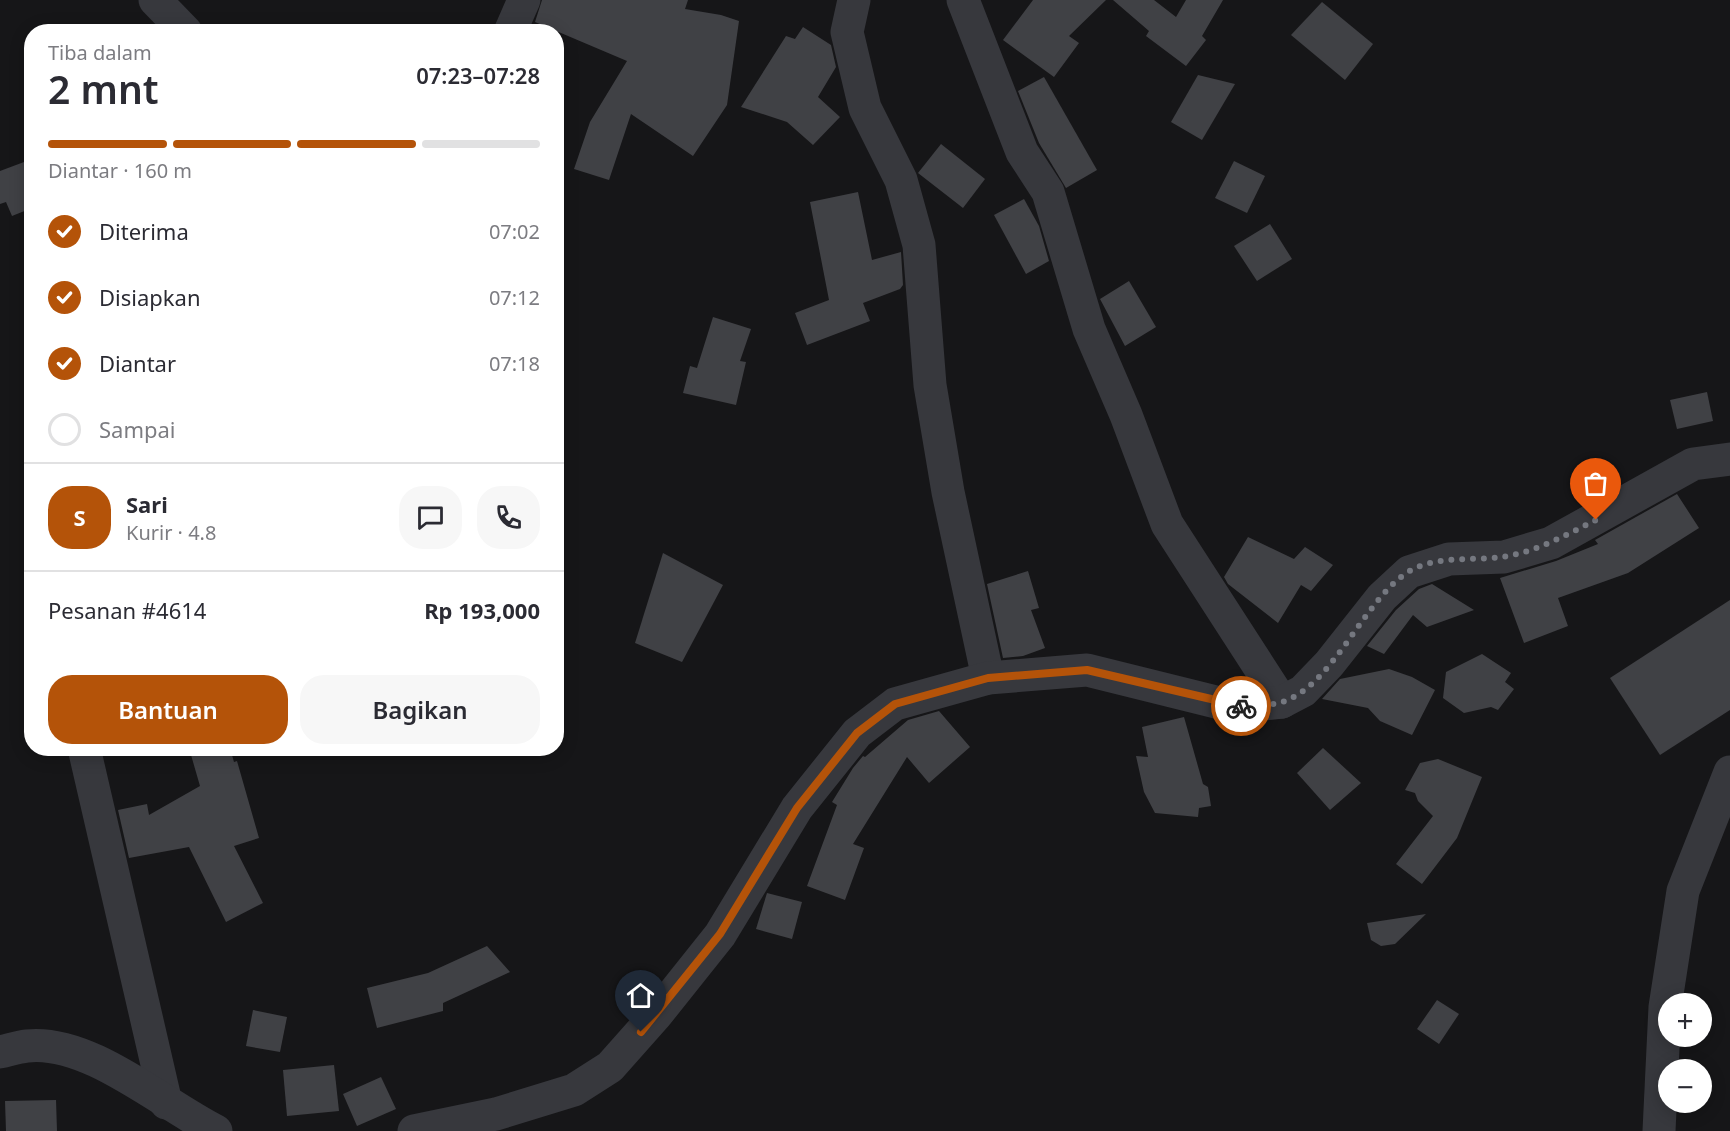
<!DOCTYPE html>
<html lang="id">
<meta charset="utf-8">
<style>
:root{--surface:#fff;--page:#f7f7f7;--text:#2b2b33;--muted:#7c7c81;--line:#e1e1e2;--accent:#b45309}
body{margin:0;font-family:"Noto Sans",sans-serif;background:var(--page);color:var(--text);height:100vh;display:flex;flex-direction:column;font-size:22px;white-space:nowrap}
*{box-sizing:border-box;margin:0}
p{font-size:20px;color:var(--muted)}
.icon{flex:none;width:33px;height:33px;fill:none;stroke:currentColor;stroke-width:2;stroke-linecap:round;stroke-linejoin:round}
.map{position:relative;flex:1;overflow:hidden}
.panel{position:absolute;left:24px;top:24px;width:540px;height:732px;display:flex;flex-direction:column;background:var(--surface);border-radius:24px;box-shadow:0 3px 15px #0003}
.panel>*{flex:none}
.buttons{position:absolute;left:1658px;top:993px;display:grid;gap:12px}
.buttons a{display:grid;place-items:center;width:54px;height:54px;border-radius:50%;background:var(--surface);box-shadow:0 3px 15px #0003;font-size:30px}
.pin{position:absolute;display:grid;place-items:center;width:51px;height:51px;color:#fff;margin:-62px -26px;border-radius:50% 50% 50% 0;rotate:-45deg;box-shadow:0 0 6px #0007}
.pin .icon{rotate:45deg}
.courier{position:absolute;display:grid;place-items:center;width:60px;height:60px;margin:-30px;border:4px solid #b45309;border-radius:50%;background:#fff;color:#222;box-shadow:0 2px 8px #0007}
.overview em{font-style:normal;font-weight:600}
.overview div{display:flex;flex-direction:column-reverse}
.overview{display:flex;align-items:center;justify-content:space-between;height:102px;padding:0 24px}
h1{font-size:39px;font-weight:600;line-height:45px}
.bar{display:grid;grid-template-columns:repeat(4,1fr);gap:9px 6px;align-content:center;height:72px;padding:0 24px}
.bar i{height:8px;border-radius:4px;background:var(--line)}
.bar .current{background:var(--accent)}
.bar p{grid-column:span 4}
.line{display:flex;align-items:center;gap:15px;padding:0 24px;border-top:2px solid var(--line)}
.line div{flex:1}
.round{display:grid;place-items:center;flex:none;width:63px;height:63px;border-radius:24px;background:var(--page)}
ol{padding:0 24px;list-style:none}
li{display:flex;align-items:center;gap:18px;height:66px}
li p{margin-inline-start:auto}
li .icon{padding:6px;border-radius:50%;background:var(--accent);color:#fff;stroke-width:4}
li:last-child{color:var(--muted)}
li i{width:33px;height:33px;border:3px solid var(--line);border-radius:50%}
.action{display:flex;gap:12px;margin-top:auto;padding:12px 24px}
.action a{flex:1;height:69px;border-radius:24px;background:var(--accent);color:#fff;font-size:24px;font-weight:600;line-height:69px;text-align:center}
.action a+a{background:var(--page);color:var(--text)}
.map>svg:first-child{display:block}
.building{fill:#404145}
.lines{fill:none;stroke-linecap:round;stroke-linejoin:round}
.minor{stroke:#37383d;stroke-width:33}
.done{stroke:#757880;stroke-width:6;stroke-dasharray:0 10.8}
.route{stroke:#b45309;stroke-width:8}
</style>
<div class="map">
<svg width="1730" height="1131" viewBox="0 0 1730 1131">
<rect width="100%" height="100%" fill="#161618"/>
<!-- building -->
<g class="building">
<path d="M542 0H688L685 9 721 15 739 21 727 105 693 156 631 114 609 180 574 169 590 122 627 61 535 22Z"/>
<path d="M1033 0H1106L1069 36 1079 43 1054 77 1003 40Z"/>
<path d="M1113 0H1154L1176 17 1186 0H1223L1202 36 1206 40 1186 66 1146 36 1149 31Z"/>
<path d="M1322 2 1373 44 1345 80 1291 35Z"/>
<path d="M803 27 831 45 836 67 818 97 840 117 813 145 787 122 741 107 786 36 795 39Z"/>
<path d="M1198 75 1235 84 1202 140 1171 122Z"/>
<path d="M1044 77 1097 170 1066 188 1039 143 1018 91Z"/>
<path d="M941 144 985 179 963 208 918 173Z"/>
<path d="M32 159V208L12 216 6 202 0 204V171Z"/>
<path d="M1234 161 1265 176 1247 213 1215 198Z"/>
<path d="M858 192 872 260 901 252 903 285 900 289 863 303 870 321 807 345 795 313 829 300 810 202Z"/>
<path d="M1024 199 1039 226 1049 261 1026 274 994 215Z"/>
<path d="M1270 224 1292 259 1257 281 1234 246Z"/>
<path d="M1129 281 1156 327 1125 346 1100 299Z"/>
<path d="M713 317 751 329 740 361 746 362 736 405 683 393 690 366 697 368Z"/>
<path d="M1707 392 1713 421 1677 429 1670 400Z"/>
<path d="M1677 494 1699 528 1628 573 1558 598 1568 626 1524 643 1500 578 1556 561 1598 544 1595 540Z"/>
<path d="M1248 537 1294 559 1305 547 1333 565 1311 591 1301 585 1278 623 1228 584 1224 577Z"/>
<path d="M663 553 723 585 682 662 635 643Z"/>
<path d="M1028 571 1039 608 1031 610 1045 648 1023 656 1003 658 987 584Z"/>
<path d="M1432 584 1474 610 1427 627 1413 615 1384 654 1367 646 1396 610 1419 589Z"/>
<path d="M1730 600V710L1660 755 1610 678Z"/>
<path d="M1482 654 1511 673 1505 682 1514 689 1498 710 1491 707 1464 713 1443 698 1446 672Z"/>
<path d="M1389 669 1412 677 1435 690 1412 735 1380 721 1368 708 1322 699 1340 679Z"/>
<path d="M939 711 970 747 929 783 907 757 853 844 864 848 845 900 807 886 837 805 832 802 853 768 863 756 865 757 908 720Z"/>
<path d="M1184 717 1203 784 1208 787 1211 806 1199 808 1198 817 1155 813 1144 792 1136 756 1148 757 1142 727Z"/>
<path d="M189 748H230L234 762 237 761 259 838 234 846 263 903 226 922 189 847 129 858 118 810 147 804 149 815 200 786Z"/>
<path d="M1323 748 1361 783 1330 810 1297 773Z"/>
<path d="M1438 759 1482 777 1457 838 1422 884 1396 864 1433 816 1418 801 1415 793 1405 790 1420 763Z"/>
<path d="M767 893 802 902 792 939 756 929Z"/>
<path d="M1426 914 1395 944 1381 946 1371 940 1367 923Z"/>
<path d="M487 946 510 972 443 1003V1011L377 1028 367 988 428 973Z"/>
<path d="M1437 1000 1459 1014 1439 1044 1417 1029Z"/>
<path d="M253 1010 287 1017 280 1052 246 1046Z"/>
<path d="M334 1065 339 1111 287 1116 283 1070Z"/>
<path d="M381 1077 396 1109 357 1126 343 1094Z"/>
<path d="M56 1100 57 1131H6L5 1101Z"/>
</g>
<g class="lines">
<!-- minor -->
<g class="minor">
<path d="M155 0 186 32"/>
<path d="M854 0 847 32 865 108 901 180 919 245 930 385 948 492 988 678"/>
<path d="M963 0 1022 152 1048 192 1089 329 1126 415 1167 524 1282 702"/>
<path d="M510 32 524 0"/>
<path d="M84 748 166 1103"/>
<path d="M0 1052C9 1050 18 1047 27 1046 89 1039 162 1104 216 1131"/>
<path d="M414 1131 496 1114 574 1090 610 1067 657 1014 720 935 797 808 857 733 895 704 988 678 1087 670 1236 707 1282 702 1303 691 1329 664 1382 597 1409 572 1449 559 1504 557 1551 543 1693 464 1730 459"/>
<path d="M1659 1131 1665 1007 1683 891 1730 772"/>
</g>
</g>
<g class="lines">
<!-- done -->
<path class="done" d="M1241 706C1254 705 1269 706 1282 702 1333 686 1363 601 1408 572 1436 555 1472 561 1502 557 1536 552 1566 535 1596 520"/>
<!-- route -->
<path class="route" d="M641 1032 720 934 797 808 857 733 895 704 988 678 1087 670 1241 706"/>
</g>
</svg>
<div class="buttons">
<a>+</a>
<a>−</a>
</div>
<div class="pin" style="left:1596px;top:520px;background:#ea580c"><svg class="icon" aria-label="bag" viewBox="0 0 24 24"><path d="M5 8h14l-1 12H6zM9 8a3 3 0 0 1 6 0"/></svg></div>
<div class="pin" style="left:641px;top:1032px;background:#1f2937"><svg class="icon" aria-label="home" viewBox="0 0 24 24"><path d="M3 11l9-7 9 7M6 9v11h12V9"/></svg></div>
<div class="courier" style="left:1241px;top:706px"><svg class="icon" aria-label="bike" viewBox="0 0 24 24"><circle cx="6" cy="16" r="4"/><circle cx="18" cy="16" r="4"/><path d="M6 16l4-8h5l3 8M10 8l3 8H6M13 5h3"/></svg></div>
<section class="panel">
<div class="overview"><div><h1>2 mnt</h1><p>Tiba dalam</p></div><em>07:23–07:28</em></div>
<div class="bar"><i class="current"></i><i class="current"></i><i class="current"></i><i></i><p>Diantar · 160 m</p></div>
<ol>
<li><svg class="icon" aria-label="check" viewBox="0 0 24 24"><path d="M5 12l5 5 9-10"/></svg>Diterima<p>07:02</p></li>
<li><svg class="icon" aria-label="check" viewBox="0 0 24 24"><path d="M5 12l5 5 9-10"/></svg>Disiapkan<p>07:12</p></li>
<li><svg class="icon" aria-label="check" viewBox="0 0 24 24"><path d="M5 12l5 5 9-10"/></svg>Diantar<p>07:18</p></li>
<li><i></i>Sampai</li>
</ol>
<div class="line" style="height:108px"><b class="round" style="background:var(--accent);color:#fff">S</b><div><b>Sari</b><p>Kurir · 4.8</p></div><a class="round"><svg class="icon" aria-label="chat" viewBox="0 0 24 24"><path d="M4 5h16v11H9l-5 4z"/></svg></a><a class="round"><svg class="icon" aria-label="phone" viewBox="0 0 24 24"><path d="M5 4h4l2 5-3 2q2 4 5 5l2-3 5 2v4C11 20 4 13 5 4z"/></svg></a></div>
<div class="line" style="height:78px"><div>Pesanan #4614</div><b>Rp 193,000</b></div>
<div class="action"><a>Bantuan</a><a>Bagikan</a></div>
</section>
</div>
